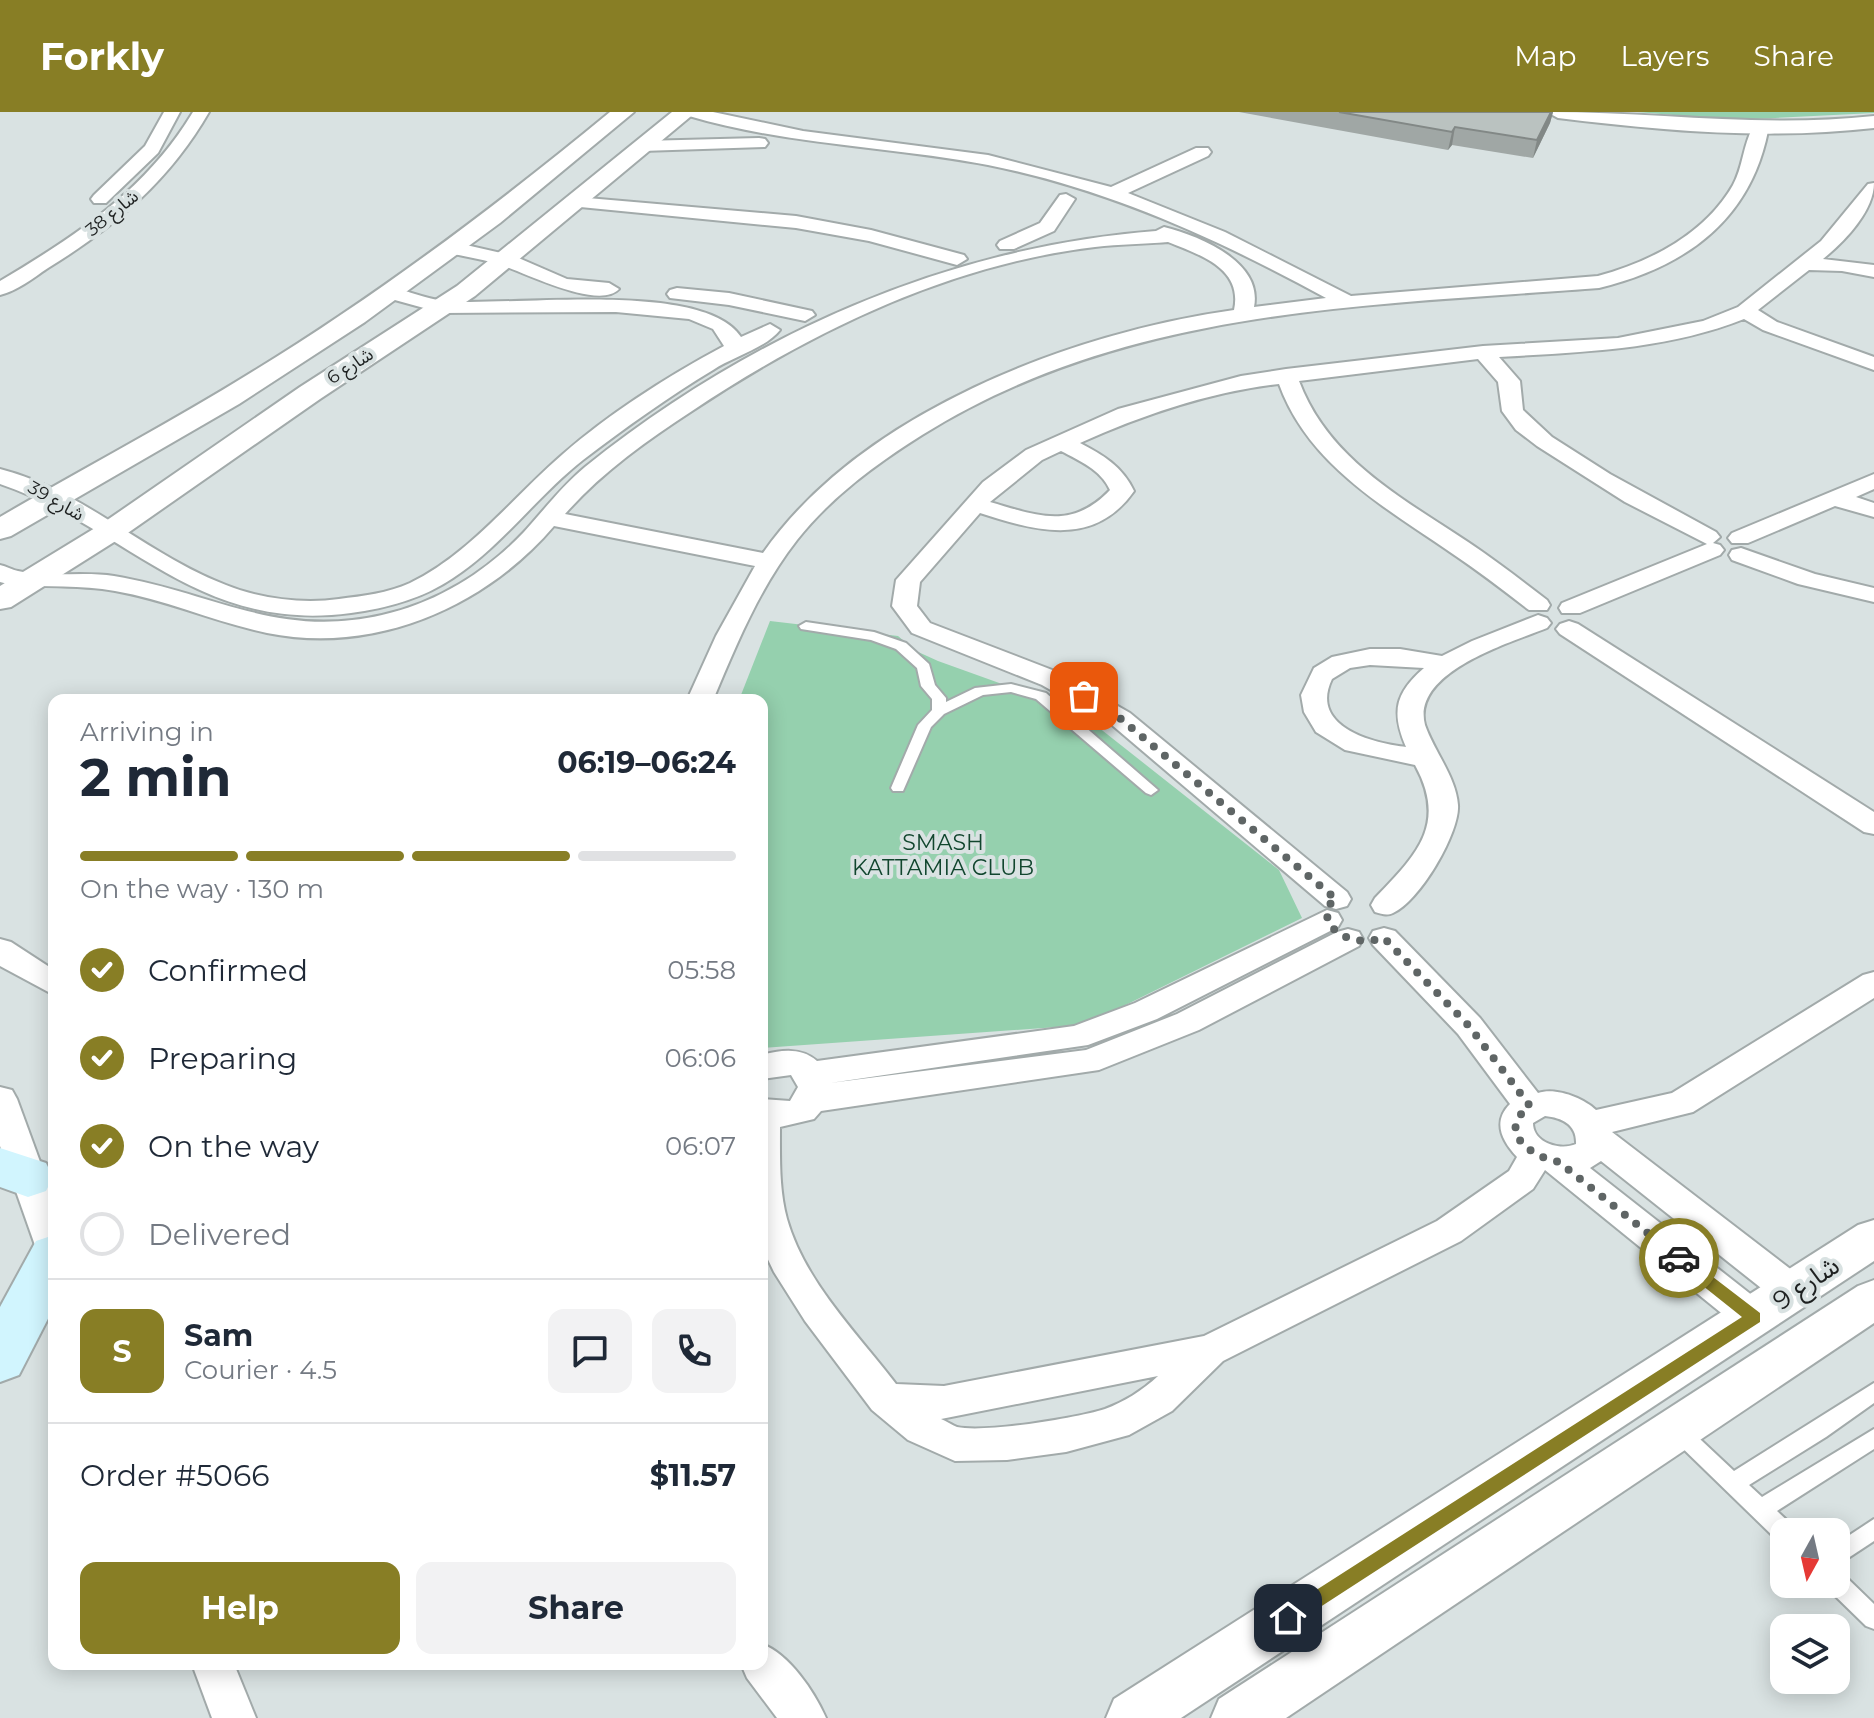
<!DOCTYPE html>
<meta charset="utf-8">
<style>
:root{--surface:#fff;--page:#f2f2f3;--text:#1f2937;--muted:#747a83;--line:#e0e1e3;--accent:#887e25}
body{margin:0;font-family:Montserrat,"Noto Sans Arabic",sans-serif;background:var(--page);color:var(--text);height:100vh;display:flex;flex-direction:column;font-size:30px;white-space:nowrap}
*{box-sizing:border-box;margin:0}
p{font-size:26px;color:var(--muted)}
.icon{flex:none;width:44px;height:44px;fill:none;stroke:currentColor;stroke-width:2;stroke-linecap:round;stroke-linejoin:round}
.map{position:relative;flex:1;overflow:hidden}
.details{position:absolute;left:48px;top:582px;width:720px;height:976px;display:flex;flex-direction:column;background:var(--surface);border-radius:16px;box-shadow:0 4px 20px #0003}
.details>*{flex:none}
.needle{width:52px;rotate:188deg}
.buttons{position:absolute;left:1770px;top:1406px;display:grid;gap:16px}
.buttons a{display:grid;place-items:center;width:80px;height:80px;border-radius:16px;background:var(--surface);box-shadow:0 4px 20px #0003;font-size:40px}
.pin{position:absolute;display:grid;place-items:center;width:68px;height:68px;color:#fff;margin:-34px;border-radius:16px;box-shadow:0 4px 12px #0006}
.courier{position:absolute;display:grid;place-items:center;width:80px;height:80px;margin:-40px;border:6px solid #887e25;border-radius:50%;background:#fff;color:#222;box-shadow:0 2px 10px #0007}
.summary em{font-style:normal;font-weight:700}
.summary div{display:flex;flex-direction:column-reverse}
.summary{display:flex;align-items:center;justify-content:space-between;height:136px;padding:0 32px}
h1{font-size:52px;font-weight:700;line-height:60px}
.bar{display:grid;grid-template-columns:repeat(4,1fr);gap:12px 8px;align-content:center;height:96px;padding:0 32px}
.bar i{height:10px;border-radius:6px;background:var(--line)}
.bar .current{background:var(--accent)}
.bar p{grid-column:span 4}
.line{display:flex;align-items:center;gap:20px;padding:0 32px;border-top:2px solid var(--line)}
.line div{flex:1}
.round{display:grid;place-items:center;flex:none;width:84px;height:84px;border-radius:16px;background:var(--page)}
ol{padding:0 32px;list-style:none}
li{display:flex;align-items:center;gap:24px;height:88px}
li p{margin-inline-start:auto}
li .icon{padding:8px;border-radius:50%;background:var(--accent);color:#fff;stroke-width:4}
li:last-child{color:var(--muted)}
li i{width:44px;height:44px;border:4px solid var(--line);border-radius:50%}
.action{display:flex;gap:16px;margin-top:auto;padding:16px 32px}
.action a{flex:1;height:92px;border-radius:16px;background:var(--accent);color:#fff;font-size:32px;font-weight:700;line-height:92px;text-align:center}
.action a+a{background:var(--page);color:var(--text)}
header{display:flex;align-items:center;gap:48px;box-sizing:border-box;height:112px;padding:0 40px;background:var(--accent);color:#fff}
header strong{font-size:38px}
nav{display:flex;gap:44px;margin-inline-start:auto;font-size:28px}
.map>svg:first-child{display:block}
.green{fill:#95d0ae}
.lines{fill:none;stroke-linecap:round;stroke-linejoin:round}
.service-casing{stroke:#a2aaaa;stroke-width:4}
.minor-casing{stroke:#a2aaaa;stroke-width:4}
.tertiary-casing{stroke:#a2aaaa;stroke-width:4}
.secondary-casing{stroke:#a2aaaa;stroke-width:4}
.service{fill:#fff;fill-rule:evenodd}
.minor{fill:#fff;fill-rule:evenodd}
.tertiary{fill:#fff;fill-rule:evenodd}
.secondary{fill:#d1f5fe;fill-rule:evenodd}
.wall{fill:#a0a7a5}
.shaded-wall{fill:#828886}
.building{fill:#bac2c0;stroke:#828886;stroke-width:2}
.route{fill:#887e25}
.done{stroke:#5f6565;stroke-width:8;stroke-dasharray:0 14.4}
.labels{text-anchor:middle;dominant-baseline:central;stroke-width:8;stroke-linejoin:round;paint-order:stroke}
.far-street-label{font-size:18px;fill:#1e2121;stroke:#d9e2e2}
.park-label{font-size:22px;fill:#11462e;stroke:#d9e2e2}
.near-street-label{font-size:26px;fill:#1e2121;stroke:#d9e2e2}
</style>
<header>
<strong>Forkly</strong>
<nav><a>Map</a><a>Layers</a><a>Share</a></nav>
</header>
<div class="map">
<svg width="1874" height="1606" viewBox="0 0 1874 1606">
<rect width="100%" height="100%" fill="#d9e2e2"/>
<!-- green -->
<g class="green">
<path d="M1637 0H1874V1L1734 8Z"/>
<path d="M770 509 898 524 916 539 938 549 1027 581 1098 615 1279 758 1302 806 1085 913 762 936V588H739Z"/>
</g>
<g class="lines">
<defs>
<g id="service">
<path d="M806 510 874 520 906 531 929 552 935 573 946 586V590L975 576 1011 572 1046 581 1158 678 1151 683 1146 681 1036 587 1011 580 983 583 944 602 931 615 903 679H893L891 676 918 613 932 598V587L921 574 917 556 896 537 871 528 801 517 799 514Z"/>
<path d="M1874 1271V1291L1826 1325 1749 1373 1762 1385 1874 1317V1337L1777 1399 1792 1413 1795 1420H1784V1430L1776 1427 1671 1325 1668 1319 1671 1313 1678 1310 1685 1313 1734 1359Z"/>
<path d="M1874 1407V1429L1836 1454V1432Z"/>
<path d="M1836 1460 1844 1463 1874 1492V1517L1866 1514 1828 1477 1826 1472H1836Z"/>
</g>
<g id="minor">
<path d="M164 0H180L158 41 106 91H94L91 87 94 83 145 34Z"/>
<path d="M193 0H209C170 68 115 115 48 156 33 166 17 179 0 183V169C76 124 147 77 193 0Z"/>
<path d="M687 0H713L803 19 988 43 1111 75 1196 36H1208L1211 40 1208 44 1128 81 1225 120 1351 184 1598 164C1650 150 1705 122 1733 73 1743 55 1743 33 1753 15L1759 14 1768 19C1750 109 1685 155 1599 176 1366 194 1126 195 922 323 876 352 831 385 797 428 760 475 736 533 713 588H687L716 524 755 454 554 414C485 495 375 543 267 521 215 510 167 488 115 479 81 473 46 475 12 473L0 470V453C6 454 12 458 18 459 48 466 83 459 114 464 212 480 277 527 382 503 437 491 486 460 524 420 544 398 562 374 585 355 748 224 946 135 1156 119L1164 115C1200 124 1263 150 1254 195L1326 186C1220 128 1108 77 988 53 888 34 787 33 689 4ZM1168 130C1200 143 1243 156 1234 198 1070 221 861 301 763 441L565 402C601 361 646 329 692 299 812 219 951 152 1095 135 1120 132 1144 132 1168 130Z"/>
<path d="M759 26 765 27 768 31 765 35 642 39 633 34 642 29Z"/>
<path d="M1874 71C1874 99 1845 129 1823 147L1874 153V165L1842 159 1809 158 1758 198 1777 210 1874 245V258L1763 218 1744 207C1666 238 1582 240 1499 245L1520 269 1523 298 1552 325 1610 362 1716 420 1720 425 1713 431 1720 433 1724 438 1720 443 1580 501H1562L1559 496 1562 491 1707 432 1625 390 1537 334 1516 318 1502 299 1498 270 1478 247 1299 269C1328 347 1402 386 1468 430 1495 448 1521 468 1547 488L1550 493 1547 498H1529C1503 478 1477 458 1450 440 1383 394 1308 352 1279 272 1209 280 1143 303 1080 331 1103 343 1122 354 1134 379 1094 436 1036 419 980 401L920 470 917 494 930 511 1060 561 1130 601 1347 780 1351 787 1347 794 1336 797 1325 794 1112 613 1042 573 912 521 892 494 896 468 983 370 1026 338 1118 297 1241 264 1286 257 1483 234 1618 226 1703 209 1738 195 1821 129 1868 72ZM1061 339C1080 349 1101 358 1110 378 1072 418 1038 404 990 390L1042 348Z"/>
<path d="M1066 82 1075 87 1054 119 1014 137H1000L997 133 1000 129 1040 111 1060 83Z"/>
<path d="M576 85 796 104 871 118 964 143 967 147 957 153 869 129 796 116 570 94 567 90 570 86Z"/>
<path d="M453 130 514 144 567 167 609 171 619 177C599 199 524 160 501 153 484 147 464 145 446 140L443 136Z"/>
<path d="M391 175C408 179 427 187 444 189 510 195 704 167 741 225L770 212 780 218C766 236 732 245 713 258 668 285 625 316 583 348 537 384 502 434 453 466 422 487 387 496 351 501 198 522 127 415 0 372V357C83 378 147 443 226 473 260 487 303 492 339 487 363 484 388 481 410 471 470 442 513 385 563 342 610 301 668 264 724 234L713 217 689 207 616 200 442 201 384 185 381 181 384 177Z"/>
<path d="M677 176 729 181 812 199 815 203 805 209 729 193 670 186 667 182 670 178Z"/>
<path d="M1874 362V377L1856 385 1874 391V405L1835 394 1748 431H1732L1728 426 1732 421Z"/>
<path d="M1741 436 1815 462 1874 476V490L1798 472 1732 448 1729 443 1732 438Z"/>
<path d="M1538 503 1547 506 1551 511 1547 516C1509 531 1411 560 1425 613 1434 639 1456 665 1458 693 1460 721 1419 790 1393 801 1387 804 1382 802 1375 800L1371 793 1375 786C1416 743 1448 713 1415 653L1345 638 1316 620 1304 600 1301 583 1314 556 1332 545 1370 537H1400L1442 544 1472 529ZM1370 553 1424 556C1395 581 1391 600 1406 635 1372 631 1309 615 1332 567L1350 556Z"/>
<path d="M1569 509 1578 512 1874 700V722L1864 720 1560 522 1556 517 1560 512Z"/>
<path d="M1327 798 1338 801 1342 808 1338 815 1157 907 1088 933 830 971 1086 938 1177 902 1337 820 1348 817 1359 820 1363 827 1359 834 1199 918 1099 958 821 999 814 1007 780 1015C780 1046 779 1078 787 1107 805 1170 857 1221 896 1272L944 1274 1204 1224 1437 1109 1509 1059 1517 1045C1502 1029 1492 1010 1510 992L1458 922 1373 833 1369 826 1373 819 1384 816 1395 819 1480 906 1538 981C1556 975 1583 986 1596 998L1672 981 1863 863 1874 860V886L1693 1000 1612 1020 1806 1169 1811 1180 1806 1191 1793 1195 1780 1191 1601 1049 1590 1056 1767 1195 1772 1206 1767 1217 1754 1221 1741 1217 1545 1058 1533 1077 1461 1129 1223 1249 1172 1299 1129 1323 1066 1340 1007 1348 955 1349 908 1328 872 1298 805 1209 774 1160 762 1135V987L790 989 798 975 791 963 762 967V943C781 938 801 935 817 949L1074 914 1135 891ZM1545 1004C1563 1006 1577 1013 1576 1032 1560 1039 1533 1031 1533 1011ZM1158 1264C1143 1278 1124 1290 1105 1297 1077 1306 985 1321 957 1315 952 1313 946 1309 941 1307Z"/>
<path d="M0 827 11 830 54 858V883L0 854Z"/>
<path d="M0 975 12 978 17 987 54 1088V1150L41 1146 36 1136 0 1034Z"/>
<path d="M762 1532C789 1542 814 1579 826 1606H777L747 1566 741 1552H762Z"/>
<path d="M192 1552H234L256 1606H212Z"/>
</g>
<g id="tertiary">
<path d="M610 0H634L500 111 365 210 239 292 11 424 0 427V405C84 356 170 311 252 260 378 183 496 94 610 0Z"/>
<path d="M672 0H696L475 184 320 287 122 425 11 495 0 497V474L100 413 300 275 457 174Z"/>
<path d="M1547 0C1659 0 1762 16 1874 4V16C1768 28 1664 19 1558 6Z"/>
<path d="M1874 1108V1149L1181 1606H1106L1114 1587 1858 1113Z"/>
<path d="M1874 1168V1211L1286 1606H1211L1219 1587 1858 1174Z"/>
</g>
<g id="secondary">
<path d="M0 1036 46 1051 53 1065 46 1079 28 1085 0 1075Z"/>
<path d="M54 1123V1195L19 1263 0 1270V1195L36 1129Z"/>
</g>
</defs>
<!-- service casing -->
<use href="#service" class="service-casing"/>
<!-- minor casing -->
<use href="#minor" class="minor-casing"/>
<!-- tertiary casing -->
<use href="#tertiary" class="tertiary-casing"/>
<!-- secondary casing -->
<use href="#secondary" class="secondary-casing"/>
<!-- service -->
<use href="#service" class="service"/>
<!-- minor -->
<use href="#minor" class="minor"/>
<!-- tertiary -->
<use href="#tertiary" class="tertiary"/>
<!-- secondary -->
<use href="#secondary" class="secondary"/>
</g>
<!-- wall -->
<path class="wall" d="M1239 0H1553L1550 11 1533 46 1452 33 1448 38Z"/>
<!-- shaded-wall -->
<g class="shaded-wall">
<path d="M1551 0H1553L1550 11 1533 46 1537 28Z"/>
<path d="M1455 15 1452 33 1448 38 1452 20Z"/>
</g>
<!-- building -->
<path class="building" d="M1339 0H1551L1537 28 1455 15 1452 20Z"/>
<!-- route -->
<path class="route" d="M1679 1139 1760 1201V1210L1294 1512 1288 1514 1282 1512 1279 1506 1282 1500 1742 1205 1673 1150 1671 1146Z"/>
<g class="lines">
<!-- done -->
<path class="done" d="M1084 584 1121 607 1336 787 1329 793 1327 808C1339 829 1363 832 1384 826L1469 914 1530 994C1495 1019 1531 1045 1559 1050L1679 1146"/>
</g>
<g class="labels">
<!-- far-street labels -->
<g class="far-street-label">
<text transform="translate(112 101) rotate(-39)">شارع 38</text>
<text transform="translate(350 254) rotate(-33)">شارع 6</text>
<text transform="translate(56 389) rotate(30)">شارع 39</text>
</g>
<!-- park labels -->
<g class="park-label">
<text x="943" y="730">SMASH<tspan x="943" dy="25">KATTAMIA CLUB</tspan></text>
</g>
<!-- near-street labels -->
<g class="near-street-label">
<text transform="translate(1806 1171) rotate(-34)">شارع 9</text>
</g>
</g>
</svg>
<div class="buttons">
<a><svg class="needle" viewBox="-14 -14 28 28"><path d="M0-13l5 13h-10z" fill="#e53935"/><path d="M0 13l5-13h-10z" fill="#747a83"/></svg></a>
<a><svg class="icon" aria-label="layers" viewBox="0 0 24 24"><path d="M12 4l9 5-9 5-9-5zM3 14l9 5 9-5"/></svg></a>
</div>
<div class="pin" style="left:1084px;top:584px;background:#ea580c"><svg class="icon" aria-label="bag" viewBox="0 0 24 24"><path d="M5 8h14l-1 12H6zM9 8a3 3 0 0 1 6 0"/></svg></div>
<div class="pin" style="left:1288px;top:1506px;background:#1f2937"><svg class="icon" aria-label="home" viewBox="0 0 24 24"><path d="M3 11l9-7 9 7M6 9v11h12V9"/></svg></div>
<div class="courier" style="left:1679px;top:1146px"><svg class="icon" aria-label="car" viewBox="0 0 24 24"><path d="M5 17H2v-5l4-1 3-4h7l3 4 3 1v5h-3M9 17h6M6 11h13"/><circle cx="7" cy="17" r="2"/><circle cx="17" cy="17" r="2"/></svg></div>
<section class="details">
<div class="summary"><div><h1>2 min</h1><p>Arriving in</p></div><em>06:19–06:24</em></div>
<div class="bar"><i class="current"></i><i class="current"></i><i class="current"></i><i></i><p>On the way · 130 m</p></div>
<ol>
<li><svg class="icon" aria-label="check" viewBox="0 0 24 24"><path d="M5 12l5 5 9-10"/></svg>Confirmed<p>05:58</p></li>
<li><svg class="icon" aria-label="check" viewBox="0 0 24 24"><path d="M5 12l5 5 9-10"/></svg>Preparing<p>06:06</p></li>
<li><svg class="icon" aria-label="check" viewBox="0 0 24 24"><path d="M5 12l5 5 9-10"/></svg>On the way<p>06:07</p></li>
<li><i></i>Delivered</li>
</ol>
<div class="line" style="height:144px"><b class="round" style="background:var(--accent);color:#fff">S</b><div><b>Sam</b><p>Courier · 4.5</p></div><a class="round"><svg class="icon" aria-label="chat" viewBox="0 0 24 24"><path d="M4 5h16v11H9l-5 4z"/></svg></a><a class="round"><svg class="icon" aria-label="phone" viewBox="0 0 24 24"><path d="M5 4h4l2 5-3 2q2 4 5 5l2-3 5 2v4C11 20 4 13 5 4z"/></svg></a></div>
<div class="line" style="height:104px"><div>Order #5066</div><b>$11.57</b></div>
<div class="action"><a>Help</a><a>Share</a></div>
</section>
</div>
